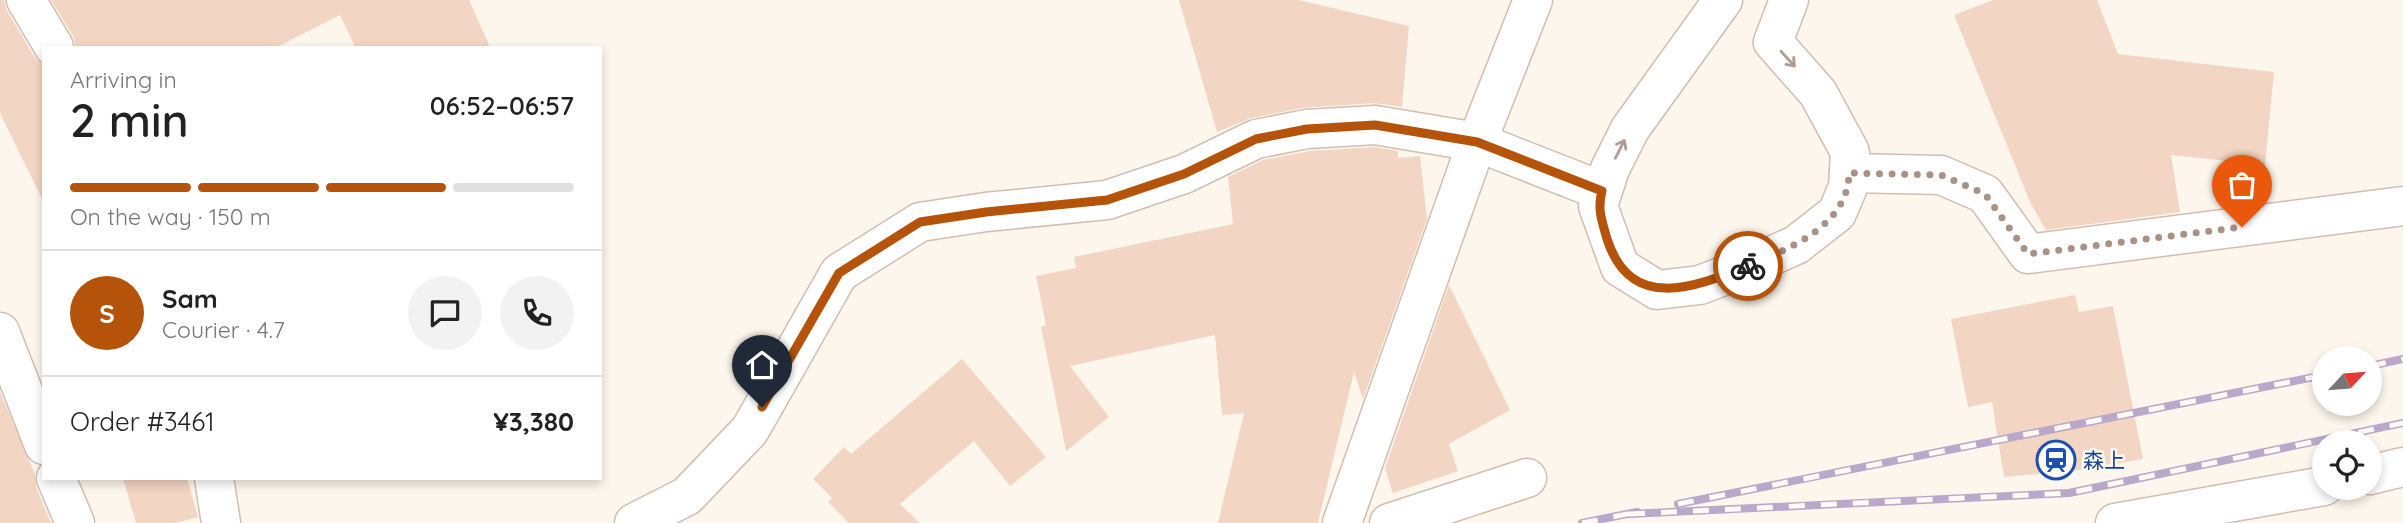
<!DOCTYPE html>
<meta charset="utf-8">
<style>
:root{--surface:#fff;--page:#f2f2f2;--text:#222;--muted:#767676;--line:#e0e0e0;--accent:#b45309}
body{margin:0;font-family:Quicksand,"Noto Sans JP",sans-serif;background:var(--page);color:var(--text);height:100vh;display:flex;flex-direction:column;font-size:26px;white-space:nowrap}
*{box-sizing:border-box;margin:0}
p{font-size:23px;color:var(--muted)}
.icon{flex:none;width:38px;height:38px;fill:none;stroke:currentColor;stroke-width:2;stroke-linecap:round;stroke-linejoin:round}
.map{position:relative;flex:1;overflow:hidden}
.panel{position:absolute;left:42px;top:46px;width:560px;height:434px;display:flex;flex-direction:column;background:var(--surface);border-radius:0px;box-shadow:0 4px 10px #0003}
.panel>*{flex:none}
.needle{width:46px;rotate:64deg}
.fabs{position:absolute;left:2312px;top:346px;display:grid;gap:14px}
.fabs a{display:grid;place-items:center;width:70px;height:70px;border-radius:50%;background:var(--surface);box-shadow:0 4px 10px #0003;font-size:35px}
.pin{position:absolute;display:grid;place-items:center;width:60px;height:60px;color:#fff;margin:-72px -30px;border-radius:50% 50% 50% 0;rotate:-45deg;box-shadow:0 0 7px #0007}
.pin .icon{rotate:45deg}
.courier{position:absolute;display:grid;place-items:center;width:70px;height:70px;margin:-35px;border:5px solid #b45309;border-radius:50%;background:#fff;color:#222;box-shadow:0 2px 9px #0007}
.overview em{font-style:normal;font-weight:600}
.overview div{display:flex;flex-direction:column-reverse}
.overview{display:flex;align-items:center;justify-content:space-between;height:119px;padding:0 28px}
h1{font-size:46px;font-weight:600;line-height:52px}
.bar{display:grid;grid-template-columns:repeat(4,1fr);gap:10px 7px;align-content:center;height:84px;padding:0 28px}
.bar i{height:9px;border-radius:5px;background:var(--line)}
.bar .current{background:var(--accent)}
.bar p{grid-column:span 4}
.line{display:flex;align-items:center;gap:18px;padding:0 28px;border-top:2px solid var(--line)}
.line div{flex:1}
.round{display:grid;place-items:center;flex:none;width:74px;height:74px;border-radius:37px;background:var(--page)}
.map>svg:first-child{display:block}
.building{fill:#f3d5c3}
.lines{fill:none;stroke-linecap:round;stroke-linejoin:round}
.minor-casing{stroke:#d1beb0;stroke-width:41}
.minor{stroke:#fff;stroke-width:38}
.rail-casing{stroke:#b9a8c9;stroke-width:8}
.rail{stroke:#fffaf3;stroke-width:5;stroke-dasharray:16;stroke-linecap:butt}
.oneway{stroke:#af9d94}
.done{stroke:#a89285;stroke-width:7;stroke-dasharray:0 12.6}
.route{stroke:#b45309;stroke-width:9}
.labels{text-anchor:middle;dominant-baseline:central;stroke-width:5;stroke-linejoin:round;paint-order:stroke}
.transit-label{font-size:21px;fill:#164399;stroke:#fffaf3;text-anchor:start}
</style>
<div class="map">
<svg width="2403" height="523" viewBox="0 0 2403 523">
<rect width="100%" height="100%" fill="#fdf6ec"/>
<!-- building -->
<g class="building">
<path d="M0 0H4L7 11 35 58 44 66V203L0 113Z"/>
<path d="M51 0H469L490 47H355L340 15 277 47H76L73 36Z"/>
<path d="M1179 0H1298L1409 26 1402 107 1374 103 1303 108 1251 118 1217 132Z"/>
<path d="M1993 0H2097L2118 54 2274 72 2265 165 2171 155 2180 212 2046 230 2030 202 1954 15Z"/>
<path d="M1374 147 1398 151V158L1420 156 1427 219 1363 399 1354 372 1318 523H1218L1244 413 1222 415 1215 335 1070 366 1109 417 1066 451 1041 327 1046 325 1036 276 1076 268 1074 257 1233 224 1228 177 1263 160 1310 151Z"/>
<path d="M1449 285 1510 410 1449 444 1458 471 1393 493 1385 468Z"/>
<path d="M2075 295 2079 312 2113 306 2143 459 2079 470 2004 477 1992 402 1968 407 1951 319Z"/>
<path d="M962 359 1046 457 1010 486 974 441 900 504 920 523H849L828 502 832 498 813 479 844 447 851 454Z"/>
<path d="M0 392 35 474 36 487 51 523H0Z"/>
<path d="M123 478H187L198 517 175 523H136Z"/>
</g>
<g class="lines">
<defs>
<g id="minor">
<path d="M26 0 54 47"/>
<path d="M1723 0 1630 129 1610 169 1598 206 1620 267 1657 290 1700 285 1749 266 1796 245 1837 213 1848 187 1850 152 1818 93 1773 42 1789 0"/>
<path d="M1849 173 1941 175 1985 194 2028 254 2403 206"/>
<path d="M0 332 44 445"/>
<path d="M2370 475 2403 467"/>
<path d="M56 478 75 523"/>
<path d="M214 478 221 523"/>
<path d="M634 523 687 496 750 430 839 273 920 222 986 212 1107 200 1184 174 1256 139 1307 129 1375 125 1477 142 1602 191"/>
<path d="M1342 523 1477 142 1533 0"/>
<path d="M1389 523 1527 478"/>
<path d="M2115 523 2324 486"/>
</g>
</defs>
<!-- minor casing -->
<use href="#minor" class="minor-casing"/>
<!-- minor -->
<use href="#minor" class="minor"/>
<defs>
<g id="rail">
<path d="M2370 366 2403 359"/>
<path d="M1678 504 2324 375"/>
<path d="M1629 514 2069 493 2403 423"/>
<path d="M1582 523 1637 512"/>
</g>
</defs>
<!-- rail casing -->
<use href="#rail" class="rail-casing"/>
<!-- rail -->
<use href="#rail" class="rail"/>
</g>
<!-- one-way arrows -->
<defs><path id="oneway-shaft" d="M-6 0H5M1.5-3L5.5 0L1.5 3" fill="none" stroke-width="1.6" stroke-linecap="round" stroke-linejoin="round" transform="scale(1.75)"/></defs>
<g class="oneway">
<use href="#oneway-shaft" transform="translate(1788 59) rotate(48)"/>
<use href="#oneway-shaft" transform="translate(1620 149) rotate(-63)"/>
</g>
<g class="lines">
<!-- done -->
<path class="done" d="M1748 266C1790 248 1848 226 1849 173L1941 175 1985 194 2028 254 2242 227"/>
<!-- route -->
<path class="route" d="M762 407 839 273 920 222 986 212 1107 200 1184 174 1256 139 1307 129 1375 125 1477 142 1602 191C1597 209 1602 221 1607 239 1631 313 1695 287 1748 266"/>
</g>
<!-- icons -->
<defs>
<symbol id="station-ring" viewBox="-11 -11 22 22"><circle r="9.5" fill="#fffaf3" stroke="#1a4fb4" stroke-width="1.5"/><path d="M-3-6H3Q5-6 5-4V2Q5 4 3 4L4.5 6H3L1.5 4h-3L-3 6H-4.5L-3 4Q-5 4-5 2V-4Q-5-6-3-6ZM-3.5-4v3h7v-3ZM-3.5 1v1.5H-2V1ZM2 1v1.5H3.5V1Z" fill="#1a4fb4"/></symbol>
</defs>
<g fill-rule="evenodd">
<use href="#station-ring" x="2034" y="438" width="44" height="44"/>
</g>
<g class="labels">
<!-- transit labels -->
<g class="transit-label">
<text x="2083" y="460">森上</text>
</g>
</g>
</svg>
<div class="fabs">
<a><svg class="needle" viewBox="-14 -14 28 28"><path d="M0-13l5 13h-10z" fill="#e53935"/><path d="M0 13l5-13h-10z" fill="#767676"/></svg></a>
<a><svg class="icon" aria-label="locate" viewBox="0 0 24 24"><circle cx="12" cy="12" r="6"/><path d="M12 2v4M12 18v4M2 12h4M18 12h4"/></svg></a>
</div>
<div class="pin" style="left:2242px;top:227px;background:#ea580c"><svg class="icon" aria-label="bag" viewBox="0 0 24 24"><path d="M5 8h14l-1 12H6zM9 8a3 3 0 0 1 6 0"/></svg></div>
<div class="pin" style="left:762px;top:407px;background:#1f2937"><svg class="icon" aria-label="home" viewBox="0 0 24 24"><path d="M3 11l9-7 9 7M6 9v11h12V9"/></svg></div>
<div class="courier" style="left:1748px;top:266px"><svg class="icon" aria-label="bike" viewBox="0 0 24 24"><circle cx="6" cy="16" r="4"/><circle cx="18" cy="16" r="4"/><path d="M6 16l4-8h5l3 8M10 8l3 8H6M13 5h3"/></svg></div>
<section class="panel">
<div class="overview"><div><h1>2 min</h1><p>Arriving in</p></div><em>06:52–06:57</em></div>
<div class="bar"><i class="current"></i><i class="current"></i><i class="current"></i><i></i><p>On the way · 150 m</p></div>
<div class="line" style="height:126px"><b class="round" style="background:var(--accent);color:#fff">S</b><div><b>Sam</b><p>Courier · 4.7</p></div><a class="round"><svg class="icon" aria-label="chat" viewBox="0 0 24 24"><path d="M4 5h16v11H9l-5 4z"/></svg></a><a class="round"><svg class="icon" aria-label="phone" viewBox="0 0 24 24"><path d="M5 4h4l2 5-3 2q2 4 5 5l2-3 5 2v4C11 20 4 13 5 4z"/></svg></a></div>
<div class="line" style="height:91px"><div>Order #3461</div><b>¥3,380</b></div>
</section>
</div>
